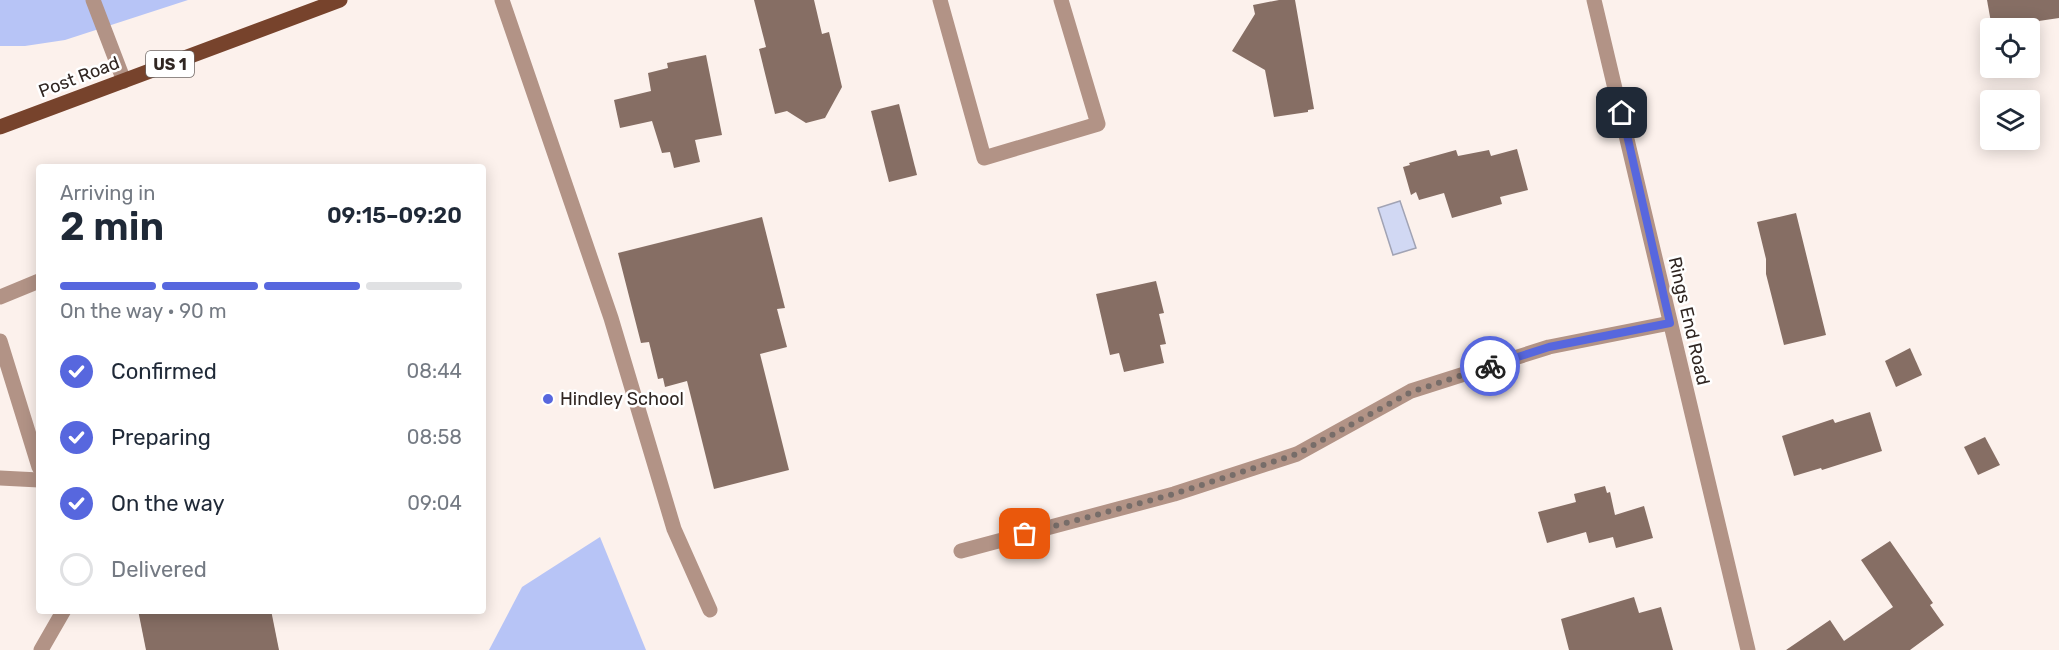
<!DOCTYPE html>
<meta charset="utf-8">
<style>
:root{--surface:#fff;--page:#f6f6f7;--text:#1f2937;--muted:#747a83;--line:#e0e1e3;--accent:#5767de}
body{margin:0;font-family:Rubik,sans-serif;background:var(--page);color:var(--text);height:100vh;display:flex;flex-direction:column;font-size:22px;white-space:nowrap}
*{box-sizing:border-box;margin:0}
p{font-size:20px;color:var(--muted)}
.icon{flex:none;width:33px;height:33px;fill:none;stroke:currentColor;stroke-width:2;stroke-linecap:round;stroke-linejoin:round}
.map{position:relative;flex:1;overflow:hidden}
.panel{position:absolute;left:36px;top:164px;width:450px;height:450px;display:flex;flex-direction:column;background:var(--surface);border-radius:6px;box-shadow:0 3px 15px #0003}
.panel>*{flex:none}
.controls{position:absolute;left:1980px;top:18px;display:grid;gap:12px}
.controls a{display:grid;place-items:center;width:60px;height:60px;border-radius:6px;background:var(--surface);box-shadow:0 3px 15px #0003;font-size:30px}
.pin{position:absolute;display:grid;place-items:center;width:51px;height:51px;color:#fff;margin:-26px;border-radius:12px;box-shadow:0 3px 9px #0006}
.courier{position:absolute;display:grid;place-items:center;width:60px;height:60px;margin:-30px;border:4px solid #5767de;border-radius:50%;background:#fff;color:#222;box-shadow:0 2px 8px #0007}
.summary em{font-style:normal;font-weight:600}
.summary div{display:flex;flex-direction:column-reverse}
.summary{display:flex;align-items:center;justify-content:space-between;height:102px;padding:0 24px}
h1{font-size:39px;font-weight:600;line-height:45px}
.bar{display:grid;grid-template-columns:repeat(4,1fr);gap:9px 6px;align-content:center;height:72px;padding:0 24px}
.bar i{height:8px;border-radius:4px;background:var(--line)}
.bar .selected{background:var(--accent)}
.bar p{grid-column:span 4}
ol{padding:0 24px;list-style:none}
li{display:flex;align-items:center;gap:18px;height:66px}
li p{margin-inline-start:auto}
li .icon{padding:6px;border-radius:50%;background:var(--accent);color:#fff;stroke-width:4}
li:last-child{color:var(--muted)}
li i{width:33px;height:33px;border:3px solid var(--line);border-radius:50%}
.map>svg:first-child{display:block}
.green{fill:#b7c4f6}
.water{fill:#d1d8f3;stroke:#a1a3b4;stroke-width:1.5}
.building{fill:#866e64}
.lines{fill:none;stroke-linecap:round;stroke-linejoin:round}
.service{stroke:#b29386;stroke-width:15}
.minor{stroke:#b29386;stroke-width:15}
.primary{stroke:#77432c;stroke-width:15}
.done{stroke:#776d69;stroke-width:6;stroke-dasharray:0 10.8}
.route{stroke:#5767de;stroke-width:8}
.poi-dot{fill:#5767de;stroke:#fff;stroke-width:2}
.labels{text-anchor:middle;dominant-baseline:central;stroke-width:5;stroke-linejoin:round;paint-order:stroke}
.shield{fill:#fff;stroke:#6e6764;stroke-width:1.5}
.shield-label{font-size:16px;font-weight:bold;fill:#302622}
.street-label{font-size:18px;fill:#302622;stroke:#fff}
.poi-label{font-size:18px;fill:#302622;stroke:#fff;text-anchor:start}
</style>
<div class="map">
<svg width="2059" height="650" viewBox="0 0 2059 650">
<rect width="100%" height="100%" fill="#fcf1ec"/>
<!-- green -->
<g class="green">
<path d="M0 0H188L65 40 25 46H0Z"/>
<path d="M600 537 646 650H489L522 587Z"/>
</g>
<!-- water -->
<path class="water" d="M1400 201 1416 248 1393 255 1378 208Z"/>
<!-- building -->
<g class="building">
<path d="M754 0H814L822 34 829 32 842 87 825 118 806 123 787 111 775 114 759 49 766 47Z"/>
<path d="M1279 0H1295L1314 109 1308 110V112L1274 117 1265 70 1232 51 1255 14 1253 5Z"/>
<path d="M1987 0H2059V18L1992 28Z"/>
<path d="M706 55 722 135 695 140 700 162 674 168 670 152 662 153 652 121 620 128 614 100 651 91 648 73 668 68 667 63Z"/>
<path d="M899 104 917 175 889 182 871 111Z"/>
<path d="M1517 149 1528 190 1500 197 1502 204 1452 218 1444 193 1419 200 1416 192 1411 195 1403 167 1410 165 1409 163 1456 150 1458 156 1489 150 1491 156Z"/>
<path d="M1796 213 1826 335 1784 345 1766 274V259L1757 222Z"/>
<path d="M762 217 785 308 777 309 787 347 760 354 789 470 714 489 687 381 665 387 663 378 658 379 649 342 641 343 618 253Z"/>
<path d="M1156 281 1164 313 1159 314 1166 344 1160 345 1164 363 1124 372 1119 353 1110 355 1096 294Z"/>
<path d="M1910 348 1922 375 1896 387 1885 361Z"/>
<path d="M1870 412 1882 451 1822 470 1821 468 1794 476 1782 436 1833 419 1835 423Z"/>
<path d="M1985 437 2000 465 1978 475 1964 447Z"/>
<path d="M1605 486 1607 493 1610 492 1615 515 1644 506 1653 538 1616 548 1613 537 1589 543 1586 532 1547 543 1538 512 1576 502 1574 494Z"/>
<path d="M1890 541 1933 603 1930 605 1944 625 1910 650H1786L1830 620 1844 641 1893 607 1861 560Z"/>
<path d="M1634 597 1639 613 1661 607 1673 650H1569L1561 619Z"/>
<path d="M138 610H271L279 650H146Z"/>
</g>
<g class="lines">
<!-- service -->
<g class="service">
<path d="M93 0 124 81"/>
<path d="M502 0 611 318 674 529 710 610"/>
<path d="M940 0 984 158 1098 124 1061 0"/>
<path d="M0 297 39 281"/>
<path d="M0 341 39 467"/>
<path d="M0 478 39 480"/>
<path d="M961 551 1174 494 1297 454 1411 391 1549 347 1670 323"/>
<path d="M41 650 64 610"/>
</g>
<!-- minor -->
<path class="minor" d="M1594 0 1748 650"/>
<!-- primary -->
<path class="primary" d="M0 127 340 0"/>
</g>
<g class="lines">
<!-- done -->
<path class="done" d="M1025 534 1174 494 1297 454 1411 392 1490 366"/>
<!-- route -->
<path class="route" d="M1490 366 1549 347 1670 323 1622 113"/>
</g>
<!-- markers -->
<circle class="poi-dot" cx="548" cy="399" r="6"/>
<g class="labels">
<!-- shield labels -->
<rect class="shield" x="146" y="51" width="48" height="26" rx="4.5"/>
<g class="shield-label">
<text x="170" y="64">US 1</text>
</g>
<!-- street labels -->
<g class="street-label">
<text transform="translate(79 77) rotate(-21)">Post Road</text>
<text transform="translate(1689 321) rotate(77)">Rings End Road</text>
</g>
<!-- poi labels -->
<g class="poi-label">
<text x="560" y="399">Hindley School</text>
</g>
</g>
</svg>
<div class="controls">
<a><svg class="icon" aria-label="locate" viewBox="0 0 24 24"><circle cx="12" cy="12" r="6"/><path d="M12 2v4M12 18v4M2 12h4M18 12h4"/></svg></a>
<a><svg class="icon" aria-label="layers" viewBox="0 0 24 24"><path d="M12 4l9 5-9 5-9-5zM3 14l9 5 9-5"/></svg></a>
</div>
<div class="pin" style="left:1025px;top:534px;background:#ea580c"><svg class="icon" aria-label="bag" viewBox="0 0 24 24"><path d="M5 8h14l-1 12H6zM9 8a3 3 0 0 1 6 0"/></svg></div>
<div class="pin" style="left:1622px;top:113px;background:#1f2937"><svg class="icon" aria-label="home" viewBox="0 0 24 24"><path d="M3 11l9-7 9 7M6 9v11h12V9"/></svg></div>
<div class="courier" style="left:1490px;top:366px"><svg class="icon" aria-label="bike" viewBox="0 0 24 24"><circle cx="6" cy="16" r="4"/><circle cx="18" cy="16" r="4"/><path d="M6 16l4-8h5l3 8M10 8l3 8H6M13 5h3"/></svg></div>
<section class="panel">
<div class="summary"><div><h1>2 min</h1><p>Arriving in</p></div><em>09:15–09:20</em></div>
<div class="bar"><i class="selected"></i><i class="selected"></i><i class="selected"></i><i></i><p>On the way · 90 m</p></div>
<ol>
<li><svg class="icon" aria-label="check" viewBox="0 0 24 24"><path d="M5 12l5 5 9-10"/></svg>Confirmed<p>08:44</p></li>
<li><svg class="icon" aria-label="check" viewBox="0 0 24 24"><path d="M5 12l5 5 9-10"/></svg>Preparing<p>08:58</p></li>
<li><svg class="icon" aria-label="check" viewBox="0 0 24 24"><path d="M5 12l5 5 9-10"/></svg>On the way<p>09:04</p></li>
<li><i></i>Delivered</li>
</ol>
</section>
</div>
